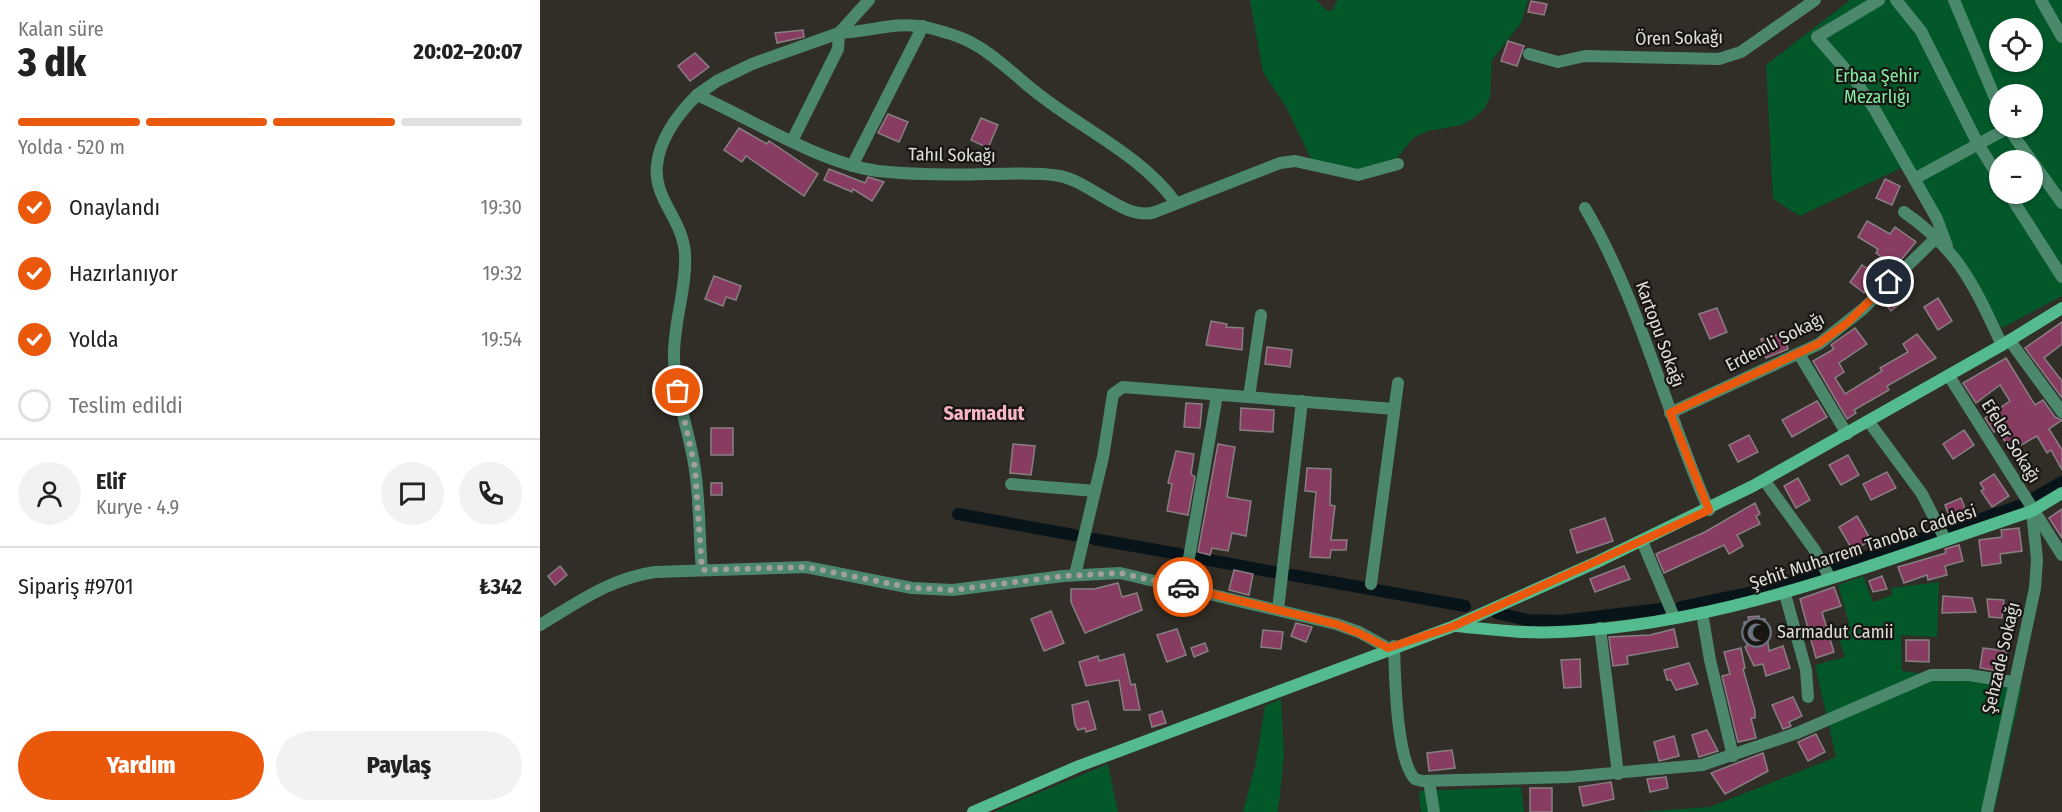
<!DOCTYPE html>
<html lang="tr">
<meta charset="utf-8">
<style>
:root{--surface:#fff;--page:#f2f2f2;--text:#222;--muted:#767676;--line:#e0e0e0;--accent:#ea580c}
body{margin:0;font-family:"Fira Sans Condensed",sans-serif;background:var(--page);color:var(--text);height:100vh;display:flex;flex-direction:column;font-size:22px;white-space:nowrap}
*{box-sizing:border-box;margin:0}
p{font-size:20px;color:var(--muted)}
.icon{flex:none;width:33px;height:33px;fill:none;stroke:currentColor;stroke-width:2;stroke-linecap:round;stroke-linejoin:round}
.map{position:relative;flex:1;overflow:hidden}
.side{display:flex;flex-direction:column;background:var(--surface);width:540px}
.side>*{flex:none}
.tools{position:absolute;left:1449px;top:18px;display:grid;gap:12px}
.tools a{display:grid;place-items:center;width:54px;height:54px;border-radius:50%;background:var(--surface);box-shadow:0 2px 4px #0004;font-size:30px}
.pin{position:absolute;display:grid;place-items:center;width:51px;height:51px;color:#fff;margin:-26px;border:3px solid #fff;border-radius:50%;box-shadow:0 2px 6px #0007}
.courier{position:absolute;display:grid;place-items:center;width:60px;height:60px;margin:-30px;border:4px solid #ea580c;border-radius:50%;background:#fff;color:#222;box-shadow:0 2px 8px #0007}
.head em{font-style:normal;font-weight:800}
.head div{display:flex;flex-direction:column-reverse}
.head{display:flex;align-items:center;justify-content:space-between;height:102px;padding:0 18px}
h1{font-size:39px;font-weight:800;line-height:45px}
.bar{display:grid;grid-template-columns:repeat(4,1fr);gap:9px 6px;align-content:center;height:72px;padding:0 18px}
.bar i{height:8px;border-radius:4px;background:var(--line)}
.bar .current{background:var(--accent)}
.bar p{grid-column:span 4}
.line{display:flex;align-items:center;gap:15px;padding:0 18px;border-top:2px solid var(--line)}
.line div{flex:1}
.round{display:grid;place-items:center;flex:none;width:63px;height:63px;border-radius:32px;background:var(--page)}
ol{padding:0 18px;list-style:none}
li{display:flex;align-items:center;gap:18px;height:66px}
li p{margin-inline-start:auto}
li .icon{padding:6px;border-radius:50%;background:var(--accent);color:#fff;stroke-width:4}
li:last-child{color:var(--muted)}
li i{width:33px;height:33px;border:3px solid var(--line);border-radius:50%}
.button{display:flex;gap:12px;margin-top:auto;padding:12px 18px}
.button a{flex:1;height:69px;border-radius:36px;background:var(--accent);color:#fff;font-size:24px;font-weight:800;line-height:69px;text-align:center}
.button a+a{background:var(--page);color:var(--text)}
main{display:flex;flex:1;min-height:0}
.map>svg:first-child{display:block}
.green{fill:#03582a;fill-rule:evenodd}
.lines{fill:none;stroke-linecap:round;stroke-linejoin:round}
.canal{stroke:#07141a;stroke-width:12}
.building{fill:#883c62;stroke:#887f83;stroke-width:1.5}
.street{stroke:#4b886c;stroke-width:12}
.secondary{stroke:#53bb8e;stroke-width:12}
.done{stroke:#a39f9b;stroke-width:6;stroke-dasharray:0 10.8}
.route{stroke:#ea580c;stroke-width:8}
.labels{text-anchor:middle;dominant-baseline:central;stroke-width:4.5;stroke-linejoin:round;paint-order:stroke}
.street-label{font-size:18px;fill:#e0ddda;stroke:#171613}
.park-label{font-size:18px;fill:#84eca2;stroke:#171613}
.poi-label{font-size:18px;fill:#e0ddda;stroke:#171613;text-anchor:start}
.neighbourhood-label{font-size:20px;font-weight:bold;fill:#f9b6c6;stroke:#171613}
</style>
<main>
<section class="side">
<div class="head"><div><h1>3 dk</h1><p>Kalan süre</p></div><em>20:02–20:07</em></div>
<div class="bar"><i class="current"></i><i class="current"></i><i class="current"></i><i></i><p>Yolda · 520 m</p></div>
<ol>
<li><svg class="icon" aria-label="check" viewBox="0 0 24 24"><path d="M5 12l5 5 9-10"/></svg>Onaylandı<p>19:30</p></li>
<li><svg class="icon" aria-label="check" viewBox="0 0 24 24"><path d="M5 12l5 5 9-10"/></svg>Hazırlanıyor<p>19:32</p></li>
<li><svg class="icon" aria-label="check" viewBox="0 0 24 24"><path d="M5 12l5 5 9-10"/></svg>Yolda<p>19:54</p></li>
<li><i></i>Teslim edildi</li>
</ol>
<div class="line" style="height:108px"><a class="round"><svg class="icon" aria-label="person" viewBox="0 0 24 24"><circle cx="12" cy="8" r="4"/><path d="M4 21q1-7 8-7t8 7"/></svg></a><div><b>Elif</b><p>Kurye · 4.9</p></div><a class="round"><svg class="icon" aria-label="chat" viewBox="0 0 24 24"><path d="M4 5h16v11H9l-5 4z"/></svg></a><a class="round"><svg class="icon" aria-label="phone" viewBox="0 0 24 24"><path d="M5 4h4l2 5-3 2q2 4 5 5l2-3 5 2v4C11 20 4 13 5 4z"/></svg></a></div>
<div class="line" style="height:78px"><div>Sipariş #9701</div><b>₺342</b></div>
<div class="button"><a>Yardım</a><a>Paylaş</a></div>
</section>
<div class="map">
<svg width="1522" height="812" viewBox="0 0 1522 812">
<rect width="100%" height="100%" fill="#312d27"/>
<!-- green -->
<g class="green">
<path d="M710 0H776L787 11H792L797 0H988L981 23 952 60 950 97 945 108 935 117 922 125 888 131 873 138 858 157 843 165 823 170 772 161 746 107 723 72Z"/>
<path d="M1310 0H1522V296L1462 328 1411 243 1361 168 1260 216 1233 199 1226 65ZM1460 28H1492V62H1460ZM1460 94H1492V128H1460ZM1460 160H1492V194H1460Z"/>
<path d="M1323 576 1333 602 1352 595 1351 588 1399 582 1397 637 1361 635 1362 671 1482 687 1454 812H1099L1170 807 1296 757 1275 665 1305 657 1296 631 1309 623 1298 585Z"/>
<path d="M741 699 744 755 738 812H703L716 762 725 706Z"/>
<path d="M568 764 578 812H454L467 806Z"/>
<path d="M981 787 984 812H881L879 791Z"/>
</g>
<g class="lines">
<!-- canal -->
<g class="canal">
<path d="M1496 497 1522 482"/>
<path d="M418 514 534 535"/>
<path d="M1411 529 1479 506"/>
<path d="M554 539 639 554"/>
<path d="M659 558 733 572"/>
<path d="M1296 567 1392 535"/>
<path d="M752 575 925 606"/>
<path d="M1141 607 1227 589 1277 573"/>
<path d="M957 613 988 620 1020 621 1121 609"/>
</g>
</g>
<!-- building -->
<g class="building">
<path d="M991 1 1007 4 1004 15 988 12Z"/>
<path d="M263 30 264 37 237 43 235 33Z"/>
<path d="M968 41 984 46 977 66 961 61Z"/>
<path d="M155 53 169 67 150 81 138 66Z"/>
<path d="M348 114 368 122 359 142 338 133Z"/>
<path d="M441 118 458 125 448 148 431 140Z"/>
<path d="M199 128 227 144 229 141 278 174 264 196 206 156 202 162 184 150Z"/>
<path d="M289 169 325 183 328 177 344 182 332 201 313 189 312 192 284 180Z"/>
<path d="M1345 179 1360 186 1352 205 1336 198Z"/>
<path d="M1327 221 1350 234 1355 227 1376 242 1355 267 1336 253 1338 249 1318 237Z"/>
<path d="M1322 265 1337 275 1324 293 1310 282Z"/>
<path d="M174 276 201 286 196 300 186 297 183 306 165 299Z"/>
<path d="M1356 289 1368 297 1351 311 1343 301Z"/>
<path d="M1398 298 1412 321 1398 330 1384 307Z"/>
<path d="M1177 308 1187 332 1170 339 1159 314Z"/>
<path d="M671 321 687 324 686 327 703 328 702 350 666 345Z"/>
<path d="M1522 322V344L1504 358 1522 381V398L1485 348Z"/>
<path d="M1315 328 1327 344 1299 363 1304 372 1295 378 1305 394 1342 371 1340 368 1368 352 1363 344 1377 334 1396 358 1347 386 1349 390 1314 410 1316 413 1307 419 1273 361 1294 349 1291 345Z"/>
<path d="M1244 333 1248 349 1226 358 1221 339Z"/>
<path d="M727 347 752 350 750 367 725 364Z"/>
<path d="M1466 358 1495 405 1503 400 1515 417 1522 420 1509 429 1522 450V470L1511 450 1507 453 1497 436 1471 451 1458 430 1454 432 1445 418 1470 401 1460 385 1436 403 1423 383Z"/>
<path d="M1277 401 1287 417 1252 437 1242 420Z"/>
<path d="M646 403 662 404 660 428 644 427Z"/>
<path d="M701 408 734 410 733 432 700 430Z"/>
<rect x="171" y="428" width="22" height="27"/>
<path d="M1424 430 1434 445 1413 459 1403 444Z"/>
<path d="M1209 435 1218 452 1198 462 1189 445Z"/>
<path d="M473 444 495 446 491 475 470 473Z"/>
<path d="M678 444 695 447 687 497 711 501 706 536 692 533 688 551 672 548 670 555 658 552Z"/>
<path d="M636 451 654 454 651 474 655 477 648 515 627 511 632 484 628 483Z"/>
<path d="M1308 455 1319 475 1301 485 1289 465Z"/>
<path d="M767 468 791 469 790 505 795 506 791 540H807L806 550H791L790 558 770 557 776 492 765 491Z"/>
<path d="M1347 472 1356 488 1331 500 1323 484Z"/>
<path d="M1454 474 1469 496 1452 507 1441 491 1444 489 1440 483Z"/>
<path d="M1258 478 1270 500 1256 508 1244 486Z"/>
<rect x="171" y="483" width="11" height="12"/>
<path d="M1421 498 1427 514 1411 521 1405 505Z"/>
<path d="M1215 503 1220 514 1216 516 1220 524 1197 535 1203 546 1189 554 1184 545 1124 573 1116 554 1165 532Z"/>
<path d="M1522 509V538L1509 518Z"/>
<path d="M1317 516 1331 540 1313 551 1299 527Z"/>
<path d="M1065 518 1073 541 1037 553 1030 530Z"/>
<path d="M1479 528 1482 551 1460 554 1461 563 1442 566 1439 540 1462 537 1461 530Z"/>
<path d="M1419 545 1423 561 1405 566 1407 575 1388 580 1387 575 1364 583 1358 567 1406 553 1405 549Z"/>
<path d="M20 566 27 575 15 585 8 576Z"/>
<path d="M1084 566 1090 579 1055 592 1050 579Z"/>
<path d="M694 570 713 574 709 595 689 590Z"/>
<path d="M1342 576 1347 589 1333 592 1329 581Z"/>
<path d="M578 583 582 597 597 593 602 610 545 633 531 602V589H554Z"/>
<path d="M1294 587 1301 606 1282 612 1294 652 1276 658 1260 599Z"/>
<path d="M1403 596 1432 598 1436 612 1402 613Z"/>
<path d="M1447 599 1464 600 1462 618 1449 617Z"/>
<path d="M511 611 524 643 504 651 491 619Z"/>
<path d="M1219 616V619H1225L1229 651 1243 646 1250 668 1226 676 1223 664 1214 666 1205 647 1207 646 1204 622 1209 621 1208 617Z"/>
<path d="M756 623 772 627 766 642 751 636Z"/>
<path d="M637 629 646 655 627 662 617 635Z"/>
<path d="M1134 629 1138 647 1087 656 1088 664 1073 666 1069 637 1110 635Z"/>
<path d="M723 630 743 632 741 649 721 647Z"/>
<path d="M1366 640H1389V662L1366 661Z"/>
<path d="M665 643 668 651 654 657 651 648Z"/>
<path d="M1201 648 1205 668 1203 669 1215 711V718H1211L1216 738 1198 742 1182 676 1190 674 1184 652Z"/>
<path d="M1443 648 1467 651 1464 672 1440 668Z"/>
<path d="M584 654 591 685 595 684 600 710H584L579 680 546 686 539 662 558 656 559 661Z"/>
<path d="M1040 659 1041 687 1024 688 1021 660Z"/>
<path d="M1149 663 1158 684 1136 690 1131 680H1127L1124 670Z"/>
<path d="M1253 697 1262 716 1249 722 1251 726 1243 729 1232 705Z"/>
<path d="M548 701 556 729 546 732 545 728 538 730 535 725 532 705Z"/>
<path d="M622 711 626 723 612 727 609 715Z"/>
<path d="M1167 730 1178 751 1159 757 1152 735Z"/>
<path d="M1276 734 1285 752 1268 761 1258 742Z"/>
<path d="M1134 736 1139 756 1119 761 1114 742Z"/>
<path d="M912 750 915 768 889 771 887 753Z"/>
<path d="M1223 753 1228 771 1185 794 1171 773Z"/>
<path d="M1126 777 1128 788 1110 792 1107 779Z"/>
<path d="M1071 782 1074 799 1043 806 1039 787Z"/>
<rect x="990" y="788" width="22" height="24"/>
</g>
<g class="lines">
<!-- street -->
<g class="street">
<path d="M329 0 299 33 212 64 177 81 157 95C212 119 279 163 338 171 374 175 411 175 447 174 471 174 496 172 520 176 551 182 586 222 615 212L740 163 755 161 818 175 858 164"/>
<path d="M1339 0 1277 37 1315 80 1335 110 1397 219 1407 246"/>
<path d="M1356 0 1381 31 1438 144 1460 179"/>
<path d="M1414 0 1460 110"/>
<path d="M1501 0 1522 37"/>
<path d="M989 54 1018 62 1045 56 1179 59 1201 52 1275 0"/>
<path d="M157 95C138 114 120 137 117 165 113 199 143 219 145 254 147 289 133 323 134 358 135 397 150 433 155 470 160 503 159 537 162 570"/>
<path d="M1468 128 1522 203"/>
<path d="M252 141 298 49 299 33C329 32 355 21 385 27 402 31 418 35 432 43 457 56 478 79 501 96 546 131 602 156 636 203"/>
<path d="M312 166 383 26"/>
<path d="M1374 179 1468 128"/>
<path d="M1469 194 1522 277"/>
<path d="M1045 208C1100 301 1125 411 1169 510"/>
<path d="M1364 212C1420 251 1434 286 1462 345"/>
<path d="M1470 341 1522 412"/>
<path d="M1259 354 1307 434"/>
<path d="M1409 376 1522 555"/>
<path d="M709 397 721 315"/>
<path d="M1130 413 1279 344 1323 309 1397 237"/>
<path d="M1329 422 1382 494 1405 539"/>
<path d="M1224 480 1274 549 1290 578"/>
<path d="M471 484 555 491"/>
<path d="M1102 541 1134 617"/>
<path d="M535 575 563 457 573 394 583 387 854 409"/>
<path d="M831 584 858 383"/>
<path d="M644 587 677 395"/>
<path d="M1245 594 1266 670 1268 697"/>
<path d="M738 610 762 401"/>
<path d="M1162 613 1170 660 1193 756"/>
<path d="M0 625C37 603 71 578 115 572L266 567 372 588 413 590 523 576 580 573 796 624 819 632 848 648"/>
<path d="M1060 628 1078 774"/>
<path d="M854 646C855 675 856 760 875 779L882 781 1029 777 1162 765 1257 733 1391 675H1429L1473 682"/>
<path d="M889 781 894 812"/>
<path d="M1447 812 1495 588 1497 560 1492 511"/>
</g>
<!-- secondary -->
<g class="secondary">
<path d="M915 626C949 629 984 634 1019 632 1184 625 1338 562 1492 511L1522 493"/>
<path d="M433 812 539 766 914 626 1057 562 1213 486 1462 345 1522 308"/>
</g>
</g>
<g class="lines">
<!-- done -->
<path class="done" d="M138 391 155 468 162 570 266 567 372 588 413 590 523 576 580 573 643 587"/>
<!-- route -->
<path class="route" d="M643 587 796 624 819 633 848 648 914 626 1169 510 1130 413 1278 344 1307 323 1349 282"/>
</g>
<!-- icons -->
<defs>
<symbol id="mosque-ring" viewBox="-11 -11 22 22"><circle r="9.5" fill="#171613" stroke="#6b7280" stroke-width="1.5"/><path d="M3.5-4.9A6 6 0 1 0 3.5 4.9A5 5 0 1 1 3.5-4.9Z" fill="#6b7280"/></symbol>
</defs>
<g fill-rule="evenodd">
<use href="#mosque-ring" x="1200" y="616" width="33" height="33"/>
</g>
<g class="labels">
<!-- street labels -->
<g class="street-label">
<text transform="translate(1139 38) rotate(-1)">Ören Sokağı</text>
<text transform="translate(412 155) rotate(1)">Tahıl Sokağı</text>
<text transform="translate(1120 334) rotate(70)">Kartopu Sokağı</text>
<text transform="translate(1235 342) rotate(-27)">Erdemli Sokağı</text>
<text transform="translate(1471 441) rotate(58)">Efeler Sokağı</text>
<text transform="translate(1323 547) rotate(-18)">Şehit Muharrem Tanoba Caddesi</text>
<text transform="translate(1461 658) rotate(-77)">Şehzade Sokağı</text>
</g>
<!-- park labels -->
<g class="park-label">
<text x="1337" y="76">Erbaa Şehir<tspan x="1337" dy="21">Mezarlığı</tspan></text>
</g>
<!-- poi labels -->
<g class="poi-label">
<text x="1237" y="632">Sarmadut Camii</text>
</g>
<!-- neighbourhood labels -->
<g class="neighbourhood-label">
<text x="444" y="413">Sarmadut</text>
</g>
</g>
</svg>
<div class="tools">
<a><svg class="icon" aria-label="locate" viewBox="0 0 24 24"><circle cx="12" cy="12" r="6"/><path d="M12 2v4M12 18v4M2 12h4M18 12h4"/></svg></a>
<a>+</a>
<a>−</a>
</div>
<div class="pin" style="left:138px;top:391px;background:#ea580c"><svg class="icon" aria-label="bag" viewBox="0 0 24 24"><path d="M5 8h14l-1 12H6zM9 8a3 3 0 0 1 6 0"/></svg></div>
<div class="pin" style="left:1349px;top:282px;background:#1f2937"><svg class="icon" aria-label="home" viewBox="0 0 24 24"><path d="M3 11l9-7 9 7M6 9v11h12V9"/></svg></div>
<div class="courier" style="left:643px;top:587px"><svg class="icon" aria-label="car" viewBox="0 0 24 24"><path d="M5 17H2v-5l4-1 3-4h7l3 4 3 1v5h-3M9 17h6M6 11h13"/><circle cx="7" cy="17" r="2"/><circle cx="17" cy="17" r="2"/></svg></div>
</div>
</main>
